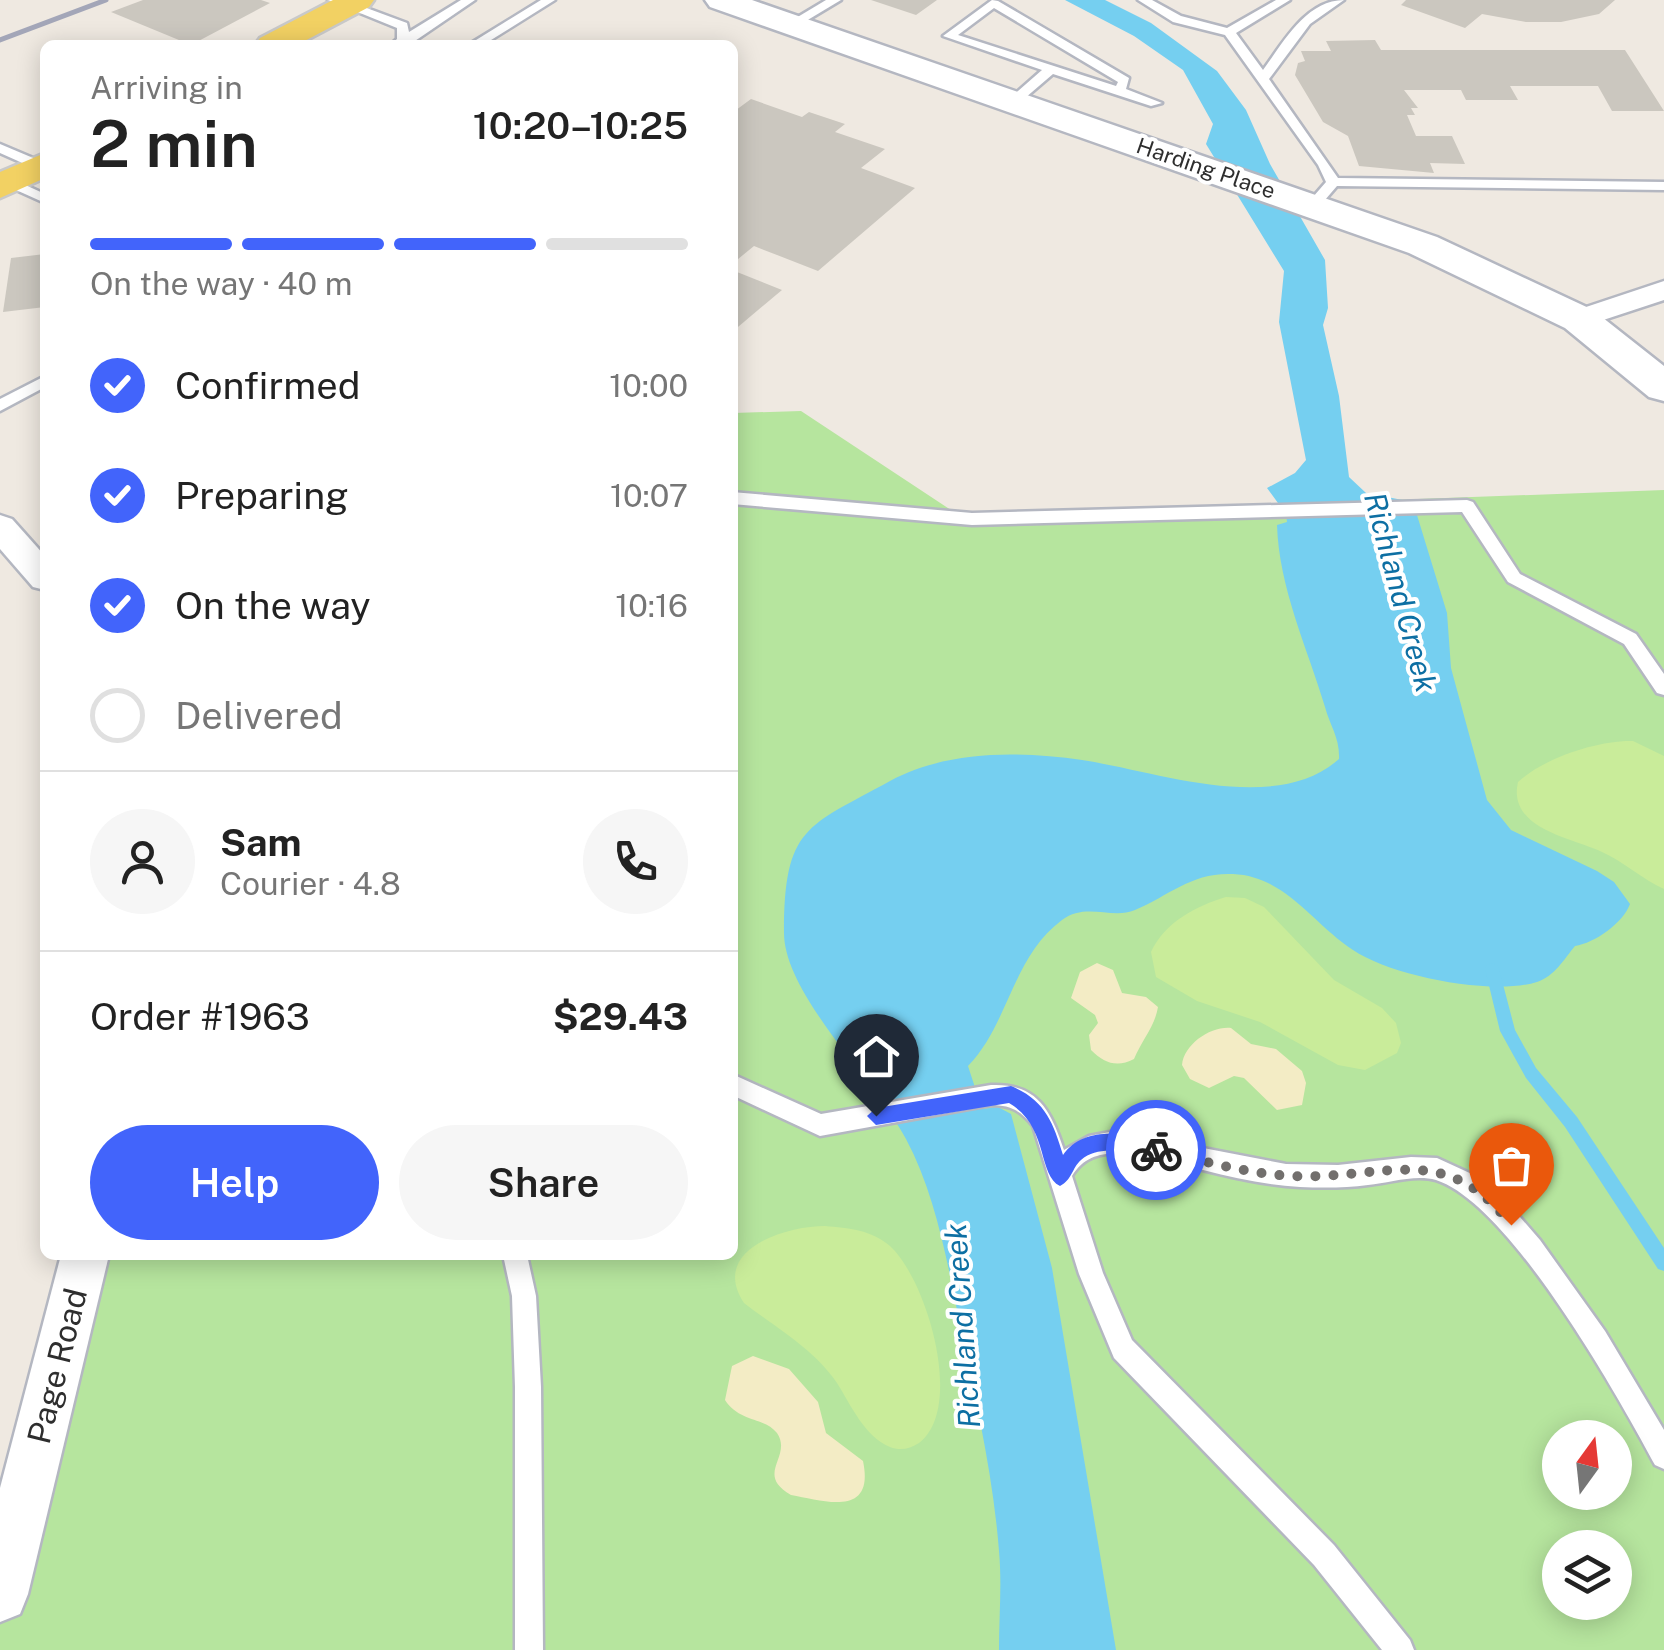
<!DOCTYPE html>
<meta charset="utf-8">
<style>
:root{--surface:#fff;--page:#f6f6f6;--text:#222;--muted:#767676;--line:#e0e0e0;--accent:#4264fb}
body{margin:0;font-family:"Public Sans",sans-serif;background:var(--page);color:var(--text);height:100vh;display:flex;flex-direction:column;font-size:38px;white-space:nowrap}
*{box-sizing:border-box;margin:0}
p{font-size:32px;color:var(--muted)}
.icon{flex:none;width:55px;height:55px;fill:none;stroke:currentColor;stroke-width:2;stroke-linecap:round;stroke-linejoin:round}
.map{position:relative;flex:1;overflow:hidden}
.sheet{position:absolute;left:40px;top:40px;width:698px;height:1220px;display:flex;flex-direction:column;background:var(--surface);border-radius:15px;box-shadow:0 5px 25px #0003}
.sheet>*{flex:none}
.needle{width:65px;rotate:15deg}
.fabs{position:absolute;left:1542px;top:1420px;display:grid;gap:20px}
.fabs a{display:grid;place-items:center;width:90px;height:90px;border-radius:50%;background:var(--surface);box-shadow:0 5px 25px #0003;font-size:50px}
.pin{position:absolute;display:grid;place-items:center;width:85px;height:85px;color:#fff;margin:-102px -42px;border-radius:50% 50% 50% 0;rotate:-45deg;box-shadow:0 0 10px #0007}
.pin .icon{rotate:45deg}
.courier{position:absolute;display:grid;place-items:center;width:100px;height:100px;margin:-50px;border:8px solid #4264fb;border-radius:50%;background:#fff;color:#222;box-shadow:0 2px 12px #0007}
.head em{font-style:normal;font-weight:600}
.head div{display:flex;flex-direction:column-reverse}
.head{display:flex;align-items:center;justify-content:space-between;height:170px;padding:0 50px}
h1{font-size:65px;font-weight:600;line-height:75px}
.bar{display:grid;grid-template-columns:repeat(4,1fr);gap:15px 10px;align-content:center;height:120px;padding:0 50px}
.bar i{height:12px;border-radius:8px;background:var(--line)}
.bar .active{background:var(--accent)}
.bar p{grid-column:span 4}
.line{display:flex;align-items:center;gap:25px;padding:0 50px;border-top:2px solid var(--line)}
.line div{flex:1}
.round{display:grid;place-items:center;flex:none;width:105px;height:105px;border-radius:52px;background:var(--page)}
ol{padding:0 50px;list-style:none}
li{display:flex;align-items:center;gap:30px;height:110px}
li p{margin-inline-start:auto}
li .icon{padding:10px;border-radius:50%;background:var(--accent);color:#fff;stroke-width:4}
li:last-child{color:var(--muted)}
li i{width:55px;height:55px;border:5px solid var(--line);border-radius:50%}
.action{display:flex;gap:20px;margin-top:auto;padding:20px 50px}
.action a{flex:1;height:115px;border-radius:60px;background:var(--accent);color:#fff;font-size:40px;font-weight:600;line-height:115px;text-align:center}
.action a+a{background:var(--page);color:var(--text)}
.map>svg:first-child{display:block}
.green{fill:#b6e59e;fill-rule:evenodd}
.sand{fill:#f3ecc5}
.pitch{fill:#c9ec9a}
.water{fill:#75cff0}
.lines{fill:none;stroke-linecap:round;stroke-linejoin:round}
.stream{fill:#75cff0;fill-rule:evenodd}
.building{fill:#cbc7bf}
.service-casing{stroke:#b4b7c1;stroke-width:5}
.minor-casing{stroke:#b4b7c1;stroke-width:5}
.secondary-casing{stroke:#b4b7c1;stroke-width:5}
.primary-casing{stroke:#c9c9c9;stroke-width:5}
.service{fill:#fff;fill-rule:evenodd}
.minor{fill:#fff;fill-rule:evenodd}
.secondary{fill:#fff;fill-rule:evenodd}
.primary{fill:#f2d163;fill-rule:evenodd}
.rail{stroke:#a3a6b8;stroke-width:5}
.route{fill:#4264fb}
.done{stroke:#726f6d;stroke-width:10;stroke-dasharray:0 18}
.labels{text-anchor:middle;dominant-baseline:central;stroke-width:8;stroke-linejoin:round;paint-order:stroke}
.far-street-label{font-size:22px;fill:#2e2e2e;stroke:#fff}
.water-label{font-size:30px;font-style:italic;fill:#0d6fa3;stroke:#fff}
.near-street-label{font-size:32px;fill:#2e2e2e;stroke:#fff}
</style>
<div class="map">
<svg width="1664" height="1650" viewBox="0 0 1664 1650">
<rect width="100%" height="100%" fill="#efe9e1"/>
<!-- green -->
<path class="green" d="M801 411 960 516 1664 490V1650H0V1594L85 1255H732L733 413ZM1560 1438H1615V1492H1560ZM1560 1548H1615V1602H1560Z"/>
<!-- sand -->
<g class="sand">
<path d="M1097 963 1113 970 1122 993 1146 997 1158 1007C1155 1026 1142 1040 1134 1059 1117 1068 1104 1063 1091 1050L1089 1035 1098 1023 1095 1015 1071 998 1080 972Z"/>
<path d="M1231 1028 1251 1044 1276 1049 1302 1071 1306 1083 1302 1105 1277 1110 1244 1078 1234 1076 1209 1088 1190 1079 1182 1065C1184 1044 1211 1026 1231 1028Z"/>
<path d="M753 1356 789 1369 818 1402 826 1433 863 1461C875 1518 824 1501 791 1495 754 1474 793 1457 777 1433 765 1417 740 1423 725 1400L732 1366Z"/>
</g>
<!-- pitch -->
<g class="pitch">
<path d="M1633 741 1664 756V889C1642 879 1624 862 1602 852 1573 838 1507 829 1518 782 1544 758 1598 740 1633 741Z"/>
<path d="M1226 897 1245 898 1264 907 1334 980 1382 1008 1396 1023 1401 1043 1397 1053 1365 1070 1338 1065 1260 1022 1197 1001 1156 977 1151 952C1165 922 1196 906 1226 897Z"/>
<path d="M825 1226C848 1228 872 1230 890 1246 927 1280 965 1408 919 1443 910 1449 900 1451 890 1447 864 1436 851 1405 837 1383 814 1349 775 1327 744 1303 709 1250 785 1226 825 1226Z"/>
</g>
<!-- water -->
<path class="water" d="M1065 0H1105L1151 23 1217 71 1246 110 1270 164 1325 260 1328 308 1323 325 1339 396 1349 477 1366 493 1413 502 1447 613 1451 668 1487 800 1511 830 1597 871 1614 882 1630 904C1623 923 1595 943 1575 946 1564 959 1555 976 1537 982 1492 996 1391 976 1353 950 1313 924 1285 876 1233 874 1192 872 1170 895 1135 910 1112 920 1086 902 1062 920 1012 957 1009 1024 968 1066L982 1109 998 1107 1011 1114 1052 1268 1116 1650H999C999 1618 1002 1584 999 1551 993 1473 975 1397 959 1320 947 1260 935 1193 906 1139 876 1082 784 994 784 933 784 826 807 827 890 781 948 750 1018 751 1082 760 1156 771 1275 816 1339 759 1340 738 1330 726 1325 707 1307 647 1279 588 1277 525L1287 522 1286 514 1267 488 1295 473 1306 460 1279 322 1284 271 1206 144 1213 124 1183 70 1134 36Z"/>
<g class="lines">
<!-- stream -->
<path class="stream" d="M1492 963 1497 965 1499 969 1515 1030 1536 1068 1577 1117 1664 1248V1271L1658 1269 1565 1127 1526 1078 1500 1031 1485 969 1487 965Z"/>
</g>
<!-- building -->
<g class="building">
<path d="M143 0H261L270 3 191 45 111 12Z"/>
<path d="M871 0H937L916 15Z"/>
<path d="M1406 0H1615L1599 14 1561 22H1526L1482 14 1465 28 1401 5Z"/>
<path d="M1375 40 1381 50H1625L1664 111H1612L1598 86H1510L1518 100H1466L1461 90H1404L1418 108H1411L1415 115H1407L1416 136H1452L1465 164 1430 163 1434 173 1359 166 1348 136 1323 122 1295 75 1298 63 1305 61 1301 51H1331L1326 41Z"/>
<path d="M751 99 802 117 809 112 845 124 835 132 885 149 861 168 915 188 818 271 754 246 732 264V113Z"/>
<path d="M45 254V307L3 312 11 258Z"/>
<path d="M732 270 782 290 732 332Z"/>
</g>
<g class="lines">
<defs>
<g id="service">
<path d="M328 0H345L407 23 409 32 461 0H475L409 45H390L397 39V28Z"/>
<path d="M541 0H555L483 45H468Z"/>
<path d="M826 0H841L796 27 786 24Z"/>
<path d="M992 0 998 1 1129 78 1126 89 1162 103 1151 106 1053 74 1018 104H1010V98L1042 70 943 36ZM994 8 1118 82 1116 86 958 35Z"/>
<path d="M1138 0H1152L1181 16 1227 28 1276 0H1290L1236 33 1263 70C1283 43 1306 0 1344 0L1310 24 1269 79 1338 178 1664 182V190L1337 186 1318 208H1308L1306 205 1326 182 1318 165 1225 35 1173 22Z"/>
<path d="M0 144 45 163V169H36L0 153Z"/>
<path d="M10 178 45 194V203L5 185 3 182Z"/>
<path d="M45 376V387L0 411V399Z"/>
<path d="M732 492 972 513 1467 500 1473 502 1520 574 1636 634 1664 674V695L1657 693 1624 644 1508 582 1462 512 972 525 732 504Z"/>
<path d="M732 1074 821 1114 991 1085C1038 1083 1051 1111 1064 1150L1089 1136 1115 1131 1286 1164 1338 1165 1411 1157 1437 1158 1474 1175 1507 1202 1540 1240 1605 1331 1664 1430V1469L1655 1465C1618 1396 1510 1204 1436 1180 1415 1174 1389 1183 1368 1185 1346 1188 1323 1188 1300 1187 1244 1184 1191 1165 1137 1155 1111 1152 1087 1151 1072 1176L1103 1273 1132 1340 1334 1545 1410 1640 1414 1650H1382L1314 1565 1114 1358 1079 1274 1033 1126C1021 1111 1011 1105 991 1105L820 1136 732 1095Z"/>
<path d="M503 1255H527L536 1296 541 1387 543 1650H515V1387L512 1296Z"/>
</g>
<g id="minor">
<path d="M1664 281V300L1579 328 1564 319 1568 313Z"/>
<path d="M0 515 12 519 45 556V590L33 587 0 549Z"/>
<path d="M61 1255H109L28 1594 20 1614 0 1622V1488Z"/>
</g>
<path id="secondary" d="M705 0H752L1437 237 1593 310 1664 366V401L1649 397 1565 328 1409 253 710 7Z"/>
<g id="primary">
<path d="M333 0H374L369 7 297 45H255L260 38Z"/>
<path d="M45 153V178L0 198V172Z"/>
</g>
</defs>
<!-- service casing -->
<use href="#service" class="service-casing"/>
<!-- minor casing -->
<use href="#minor" class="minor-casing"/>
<!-- secondary casing -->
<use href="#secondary" class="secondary-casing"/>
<!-- primary casing -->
<use href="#primary" class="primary-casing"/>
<!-- service -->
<use href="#service" class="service"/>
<!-- minor -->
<use href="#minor" class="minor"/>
<!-- secondary -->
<use href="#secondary" class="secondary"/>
<!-- primary -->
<use href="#primary" class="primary"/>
<!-- rail -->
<path class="rail" d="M0 40 106 0"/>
</g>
<!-- route -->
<path class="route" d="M1011 1086C1045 1100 1053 1122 1063 1155 1084 1124 1132 1133 1162 1144L1165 1150 1156 1159C1133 1154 1101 1143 1081 1160 1072 1168 1072 1180 1060 1186 1037 1174 1049 1126 1009 1103L876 1125 867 1116 876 1108Z"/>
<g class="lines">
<!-- done -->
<path class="done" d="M1156 1150C1201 1160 1246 1174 1293 1176 1383 1180 1446 1139 1511 1225"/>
</g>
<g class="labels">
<!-- far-street labels -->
<g class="far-street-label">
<text transform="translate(1206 168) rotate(19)">Harding Place</text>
</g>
<!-- water labels -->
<g class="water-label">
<text transform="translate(1401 592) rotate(75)">Richland Creek</text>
<text transform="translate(962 1326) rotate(-94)">Richland Creek</text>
</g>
<!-- near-street labels -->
<g class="near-street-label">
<text transform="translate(57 1366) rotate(-76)">Page Road</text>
</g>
</g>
</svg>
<div class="fabs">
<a><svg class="needle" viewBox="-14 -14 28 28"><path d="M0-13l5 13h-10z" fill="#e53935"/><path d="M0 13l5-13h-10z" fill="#767676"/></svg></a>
<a><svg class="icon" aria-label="layers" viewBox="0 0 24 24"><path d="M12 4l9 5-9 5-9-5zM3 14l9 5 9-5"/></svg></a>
</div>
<div class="pin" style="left:1511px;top:1225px;background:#ea580c"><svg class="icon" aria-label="bag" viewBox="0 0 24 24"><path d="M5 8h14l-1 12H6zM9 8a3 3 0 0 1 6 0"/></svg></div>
<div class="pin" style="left:876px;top:1116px;background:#1f2937"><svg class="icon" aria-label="home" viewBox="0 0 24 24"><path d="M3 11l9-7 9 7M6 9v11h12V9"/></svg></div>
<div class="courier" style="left:1156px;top:1150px"><svg class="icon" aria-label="bike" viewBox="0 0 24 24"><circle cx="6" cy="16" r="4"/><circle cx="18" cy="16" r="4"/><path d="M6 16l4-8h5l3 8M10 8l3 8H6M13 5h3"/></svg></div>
<section class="sheet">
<div class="head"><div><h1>2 min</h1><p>Arriving in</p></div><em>10:20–10:25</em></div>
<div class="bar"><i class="active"></i><i class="active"></i><i class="active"></i><i></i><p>On the way · 40 m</p></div>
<ol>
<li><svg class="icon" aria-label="check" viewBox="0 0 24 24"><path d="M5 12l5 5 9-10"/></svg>Confirmed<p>10:00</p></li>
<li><svg class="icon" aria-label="check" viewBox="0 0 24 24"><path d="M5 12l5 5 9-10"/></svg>Preparing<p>10:07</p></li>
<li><svg class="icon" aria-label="check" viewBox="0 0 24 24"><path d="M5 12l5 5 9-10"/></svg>On the way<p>10:16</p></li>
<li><i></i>Delivered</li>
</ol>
<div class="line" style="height:180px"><a class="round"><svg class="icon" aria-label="person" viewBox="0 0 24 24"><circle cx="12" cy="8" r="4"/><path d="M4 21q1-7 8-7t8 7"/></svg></a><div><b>Sam</b><p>Courier · 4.8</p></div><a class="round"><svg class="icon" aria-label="phone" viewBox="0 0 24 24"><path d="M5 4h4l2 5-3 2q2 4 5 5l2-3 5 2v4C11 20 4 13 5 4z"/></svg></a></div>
<div class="line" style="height:130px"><div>Order #1963</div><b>$29.43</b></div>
<div class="action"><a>Help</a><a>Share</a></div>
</section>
</div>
